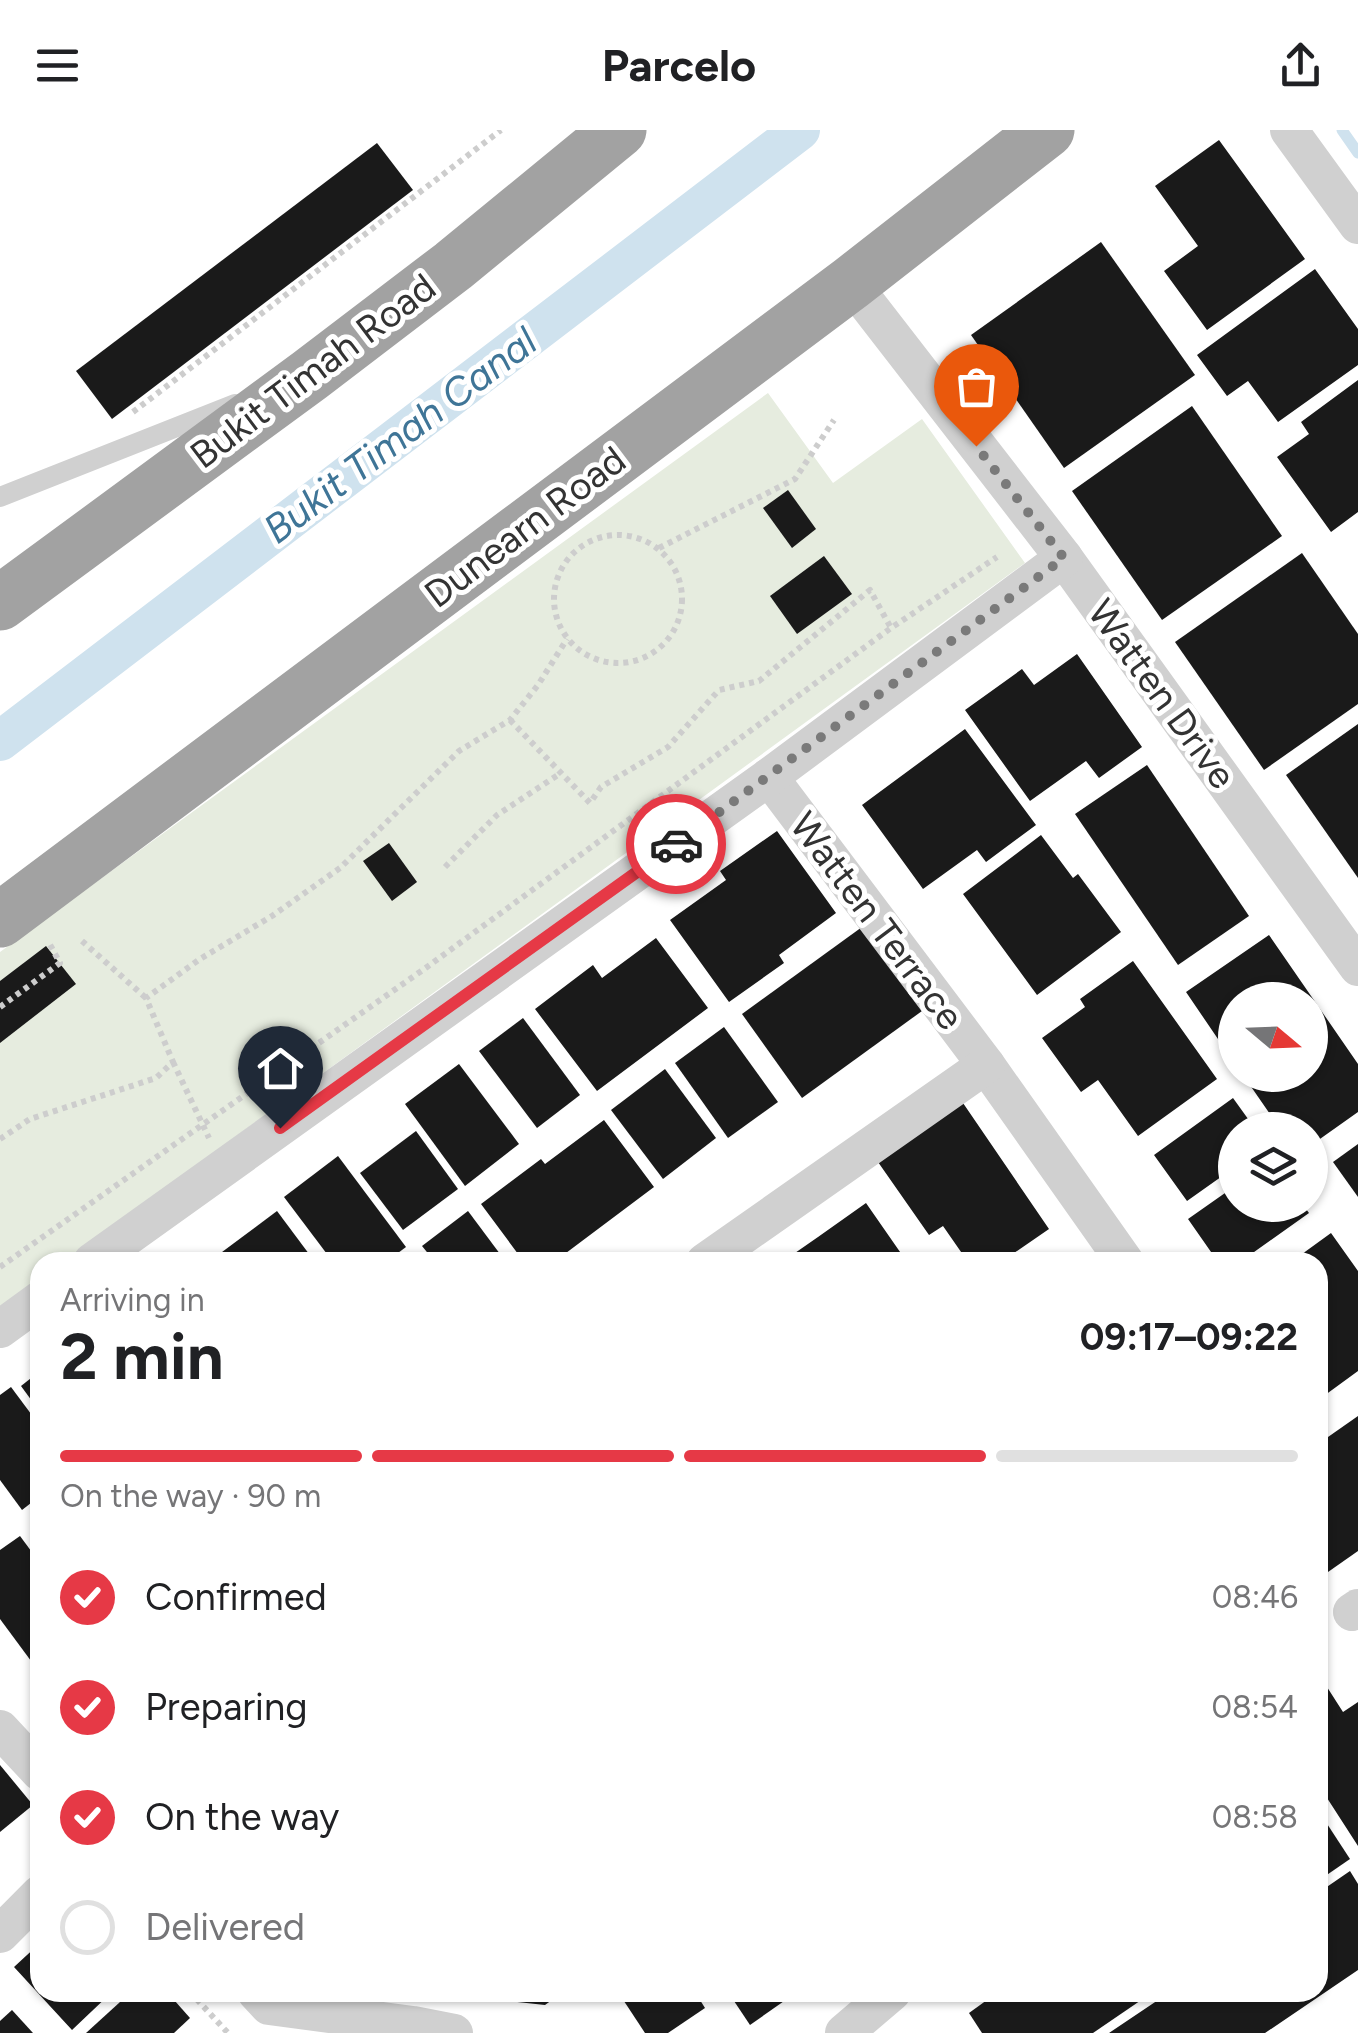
<!DOCTYPE html>
<meta charset="utf-8">
<style>
:root{--surface:#fff;--page:#f2f2f2;--text:#202124;--muted:#757577;--line:#e0e0e0;--accent:#e63946}
body{margin:0;font-family:Figtree,sans-serif;background:var(--page);color:var(--text);height:100vh;display:flex;flex-direction:column;font-size:38px;white-space:nowrap}
*{box-sizing:border-box;margin:0}
p{font-size:32px;color:var(--muted)}
.icon{flex:none;width:55px;height:55px;fill:none;stroke:currentColor;stroke-width:2;stroke-linecap:round;stroke-linejoin:round}
.map{position:relative;flex:1;overflow:hidden}
.drawer{position:absolute;left:30px;top:1122px;width:1298px;height:750px;display:flex;flex-direction:column;background:var(--surface);border-radius:30px;box-shadow:0 2px 8px #0004}
.drawer>*{flex:none}
.needle{width:65px;rotate:109deg}
.fabs{position:absolute;left:1218px;top:852px;display:grid;gap:20px}
.fabs a{display:grid;place-items:center;width:110px;height:110px;border-radius:50%;background:var(--surface);box-shadow:0 2px 8px #0004;font-size:50px}
.pin{position:absolute;display:grid;place-items:center;width:85px;height:85px;color:#fff;margin:-102px -42px;border-radius:50% 50% 50% 0;rotate:-45deg;box-shadow:0 0 10px #0007}
.pin .icon{rotate:45deg}
.courier{position:absolute;display:grid;place-items:center;width:100px;height:100px;margin:-50px;border:8px solid #e63946;border-radius:50%;background:#fff;color:#222;box-shadow:0 2px 12px #0007}
.head em{font-style:normal;font-weight:700}
.head div{display:flex;flex-direction:column-reverse}
.head{display:flex;align-items:center;justify-content:space-between;height:170px;padding:0 30px}
h1{font-size:65px;font-weight:700;line-height:75px}
.bar{display:grid;grid-template-columns:repeat(4,1fr);gap:15px 10px;align-content:center;height:120px;padding:0 30px}
.bar i{height:12px;border-radius:8px;background:var(--line)}
.bar .on{background:var(--accent)}
.bar p{grid-column:span 4}
ol{padding:0 30px;list-style:none}
li{display:flex;align-items:center;gap:30px;height:110px}
li p{margin-inline-start:auto}
li .icon{padding:10px;border-radius:50%;background:var(--accent);color:#fff;stroke-width:4}
li:last-child{color:var(--muted)}
li i{width:55px;height:55px;border:5px solid var(--line);border-radius:50%}
header{display:flex;justify-content:space-between;align-items:center;height:130px;padding:0 30px;background:var(--surface);font-size:45px;font-weight:700}
.map>svg:first-child{display:block}
.green{fill:#e6ecdf}
.lines{fill:none;stroke-linecap:round;stroke-linejoin:round}
.stream{stroke:#cfe2ee;stroke-width:11}
.canal{stroke:#cfe2ee;stroke-width:40}
.building{fill:#1a1a1a}
.path{stroke:#cdcdcd;stroke-width:6;stroke-dasharray:5 5;stroke-linecap:butt}
.service{stroke:#d0d0d0;stroke-width:20}
.minor{stroke:#d0d0d0;stroke-width:38}
.trunk{stroke:#a2a2a2;stroke-width:55}
.done{stroke:#7a7a7a;stroke-width:10;stroke-dasharray:0 18}
.route{stroke:#e63946;stroke-width:12}
.labels{text-anchor:middle;dominant-baseline:central;stroke-width:10;stroke-linejoin:round;paint-order:stroke}
.street-label{font-size:38px;fill:#333;stroke:#fff}
.water-label{font-size:40px;font-style:italic;fill:#3f7597;stroke:#fff}
</style>
<header><svg class="icon" aria-label="menu" viewBox="0 0 24 24"><path d="M4 6h16M4 12h16M4 18h16"/></svg>Parcelo<svg class="icon" aria-label="share" viewBox="0 0 24 24"><path d="M12 15V3M7 8l5-5 5 5M5 13v7h14v-7"/></svg></header>
<div class="map">
<svg width="1358" height="1903" viewBox="0 0 1358 1903">
<rect width="100%" height="100%" fill="#fff"/>
<!-- green -->
<path class="green" d="M768 263 833 353 922 289 1025 433 63 1132H40V1149L0 1179V822Z"/>
<g class="lines">
<!-- stream -->
<path class="stream" d="M1342 0 1358 23"/>
<!-- canal -->
<path class="canal" d="M0 611 800 0"/>
</g>
<!-- building -->
<g class="building">
<path d="M1219 10 1305 129 1207 200 1164 141 1198 116 1155 56Z"/>
<path d="M377 13 413 60 112 289 76 241Z"/>
<path d="M1101 112 1195 245 1064 338 971 205Z"/>
<path d="M1315 139 1358 199V235L1278 292 1248 251 1227 266 1197 225Z"/>
<path d="M1358 250V382L1331 402 1277 327 1309 304 1301 292Z"/>
<path d="M1192 276 1282 406 1162 490 1072 361Z"/>
<path d="M788 360 816 399 792 418 763 378Z"/>
<path d="M1302 423 1358 504V574L1264 640 1175 512Z"/>
<path d="M824 426 852 464 797 504 770 466Z"/>
<path d="M1077 524 1142 617 1099 648 1086 631 1030 671 965 580 1022 539 1034 555Z"/>
<path d="M1358 594V748L1286 645Z"/>
<path d="M965 599 1036 695 986 732 977 720 923 759 862 675Z"/>
<path d="M1147 635 1249 786 1178 835 1075 684Z"/>
<path d="M777 701 836 783 779 825 784 833 729 872 670 790 726 750 720 741Z"/>
<path d="M1041 705 1073 748 1078 744 1121 802 1037 865 963 764Z"/>
<path d="M389 713 417 752 392 771 363 731Z"/>
<path d="M862 797 922 881 802 968 742 884Z"/>
<path d="M1269 805 1358 934V982L1310 1016V1000H1281L1243 945H1310V870H1235V934L1186 862Z"/>
<path d="M656 808 708 878 597 961 535 879 593 835 602 848Z"/>
<path d="M46 816 76 854 0 913V851Z"/>
<path d="M1133 831 1217 949 1138 1006 1098 950 1081 962 1042 908 1085 877 1080 869Z"/>
<path d="M523 888 580 965 537 998 479 921Z"/>
<path d="M724 897 778 972 728 1008 675 933Z"/>
<path d="M459 934 519 1014 465 1056 405 974Z"/>
<path d="M665 939 716 1008 663 1049 611 980Z"/>
<path d="M1233 968 1256 1000H1235V1037L1187 1071 1154 1025Z"/>
<path d="M963 973 1049 1099 1001 1132H968L943 1096 929 1105 878 1032Z"/>
<path d="M604 990 654 1057 554 1132H524L481 1074 541 1029 545 1034Z"/>
<path d="M416 1001 458 1059 403 1100 360 1043Z"/>
<path d="M1358 1014V1067L1333 1032Z"/>
<path d="M338 1026 406 1117 386 1132H333L284 1067Z"/>
<path d="M1235 1056V1075H1303L1309 1083 1240 1132H1218L1188 1089Z"/>
<path d="M866 1073 907 1132H782L818 1107Z"/>
<path d="M277 1081 315 1132H223L218 1125Z"/>
<path d="M468 1081 506 1132H435L422 1116Z"/>
<path d="M1331 1103 1358 1141V1241L1321 1268 1318 1264V1132H1291Z"/>
<path d="M40 1241V1282L21 1256Z"/>
<path d="M11 1257 40 1296V1366L22 1380 0 1350V1265Z"/>
<path d="M1358 1286V1421L1328 1442 1318 1427V1314Z"/>
<path d="M20 1406 40 1433V1531L34 1535 0 1489V1420Z"/>
<path d="M1318 1543 1343 1582 1358 1572V1716L1318 1654Z"/>
<path d="M0 1635 33 1675 0 1702Z"/>
<path d="M1318 1680 1350 1729 1318 1751Z"/>
<path d="M1350 1741 1358 1754V1840L1277 1895 1265 1903H1109L1170 1862H1318V1763Z"/>
<path d="M40 1813V1862H112L72 1900 14 1837Z"/>
<path d="M131 1862H167L190 1888 174 1903H86Z"/>
<path d="M495 1862H563L545 1875 500 1870Z"/>
<path d="M618 1862H695L705 1878 668 1903H645Z"/>
<path d="M728 1862H797L750 1895Z"/>
<path d="M998 1862H1153L1093 1903H982L969 1883Z"/>
<path d="M12 1880 33 1903H0V1891Z"/>
</g>
<g class="lines">
<!-- path -->
<g class="path">
<path d="M133 282 501 0"/>
<circle cx="618" cy="469" r="64"/>
<path d="M659 418 795 349 834 290"/>
<path d="M510 590 590 673 601 657 668 617 719 560 759 551 870 460 891 498"/>
<path d="M445 737 497 685 561 643"/>
<path d="M82 811 146 868"/>
<path d="M0 877 60 833 48 811"/>
<path d="M173 932 209 1008"/>
<path d="M0 1009 30 989 156 948 173 932 146 868 200 829 272 786 340 738 459 621 510 590 538 555 567 509"/>
<path d="M0 1137 427 837 891 498 997 427"/>
<path d="M190 1862 228 1903"/>
</g>
<!-- service -->
<path class="service" d="M0 367 235 274"/>
<!-- minor -->
<g class="minor">
<path d="M1289 0 1358 95"/>
<path d="M851 153 1064 428 1358 837"/>
<path d="M769 647 986 935 1125 1132"/>
<path d="M92 1132 769 647 1064 428"/>
<path d="M705 1132 986 935"/>
<path d="M0 1199 40 1170"/>
<path d="M1352 1482 1358 1478"/>
<path d="M0 1599 40 1642"/>
<path d="M0 1804 40 1764"/>
<path d="M256 1862 269 1876 413 1895 454 1903"/>
<path d="M844 1903 892 1862"/>
</g>
<!-- trunk -->
<g class="trunk">
<path d="M0 473 310 245 453 136 619 0"/>
<path d="M0 790 851 153 1047 0"/>
</g>
</g>
<g class="lines">
<!-- done -->
<path class="done" d="M676 714 1064 428 976 316"/>
<!-- route -->
<path class="route" d="M280 998 676 714"/>
</g>
<g class="labels">
<!-- street labels -->
<g class="street-label">
<text transform="translate(313 241) rotate(-37)">Bukit Timah Road</text>
<text transform="translate(525 397) rotate(-37)">Dunearn Road</text>
<text transform="translate(1162 564) rotate(54)">Watten Drive</text>
<text transform="translate(877 791) rotate(53)">Watten Terrace</text>
</g>
<!-- water labels -->
<g class="water-label">
<text transform="translate(400 305) rotate(-37)">Bukit Timah Canal</text>
</g>
</g>
</svg>
<div class="fabs">
<a><svg class="needle" viewBox="-14 -14 28 28"><path d="M0-13l5 13h-10z" fill="#e53935"/><path d="M0 13l5-13h-10z" fill="#757577"/></svg></a>
<a><svg class="icon" aria-label="layers" viewBox="0 0 24 24"><path d="M12 4l9 5-9 5-9-5zM3 14l9 5 9-5"/></svg></a>
</div>
<div class="pin" style="left:976px;top:316px;background:#ea580c"><svg class="icon" aria-label="bag" viewBox="0 0 24 24"><path d="M5 8h14l-1 12H6zM9 8a3 3 0 0 1 6 0"/></svg></div>
<div class="pin" style="left:280px;top:998px;background:#1f2937"><svg class="icon" aria-label="home" viewBox="0 0 24 24"><path d="M3 11l9-7 9 7M6 9v11h12V9"/></svg></div>
<div class="courier" style="left:676px;top:714px"><svg class="icon" aria-label="car" viewBox="0 0 24 24"><path d="M5 17H2v-5l4-1 3-4h7l3 4 3 1v5h-3M9 17h6M6 11h13"/><circle cx="7" cy="17" r="2"/><circle cx="17" cy="17" r="2"/></svg></div>
<section class="drawer">
<div class="head"><div><h1>2 min</h1><p>Arriving in</p></div><em>09:17–09:22</em></div>
<div class="bar"><i class="on"></i><i class="on"></i><i class="on"></i><i></i><p>On the way · 90 m</p></div>
<ol>
<li><svg class="icon" aria-label="check" viewBox="0 0 24 24"><path d="M5 12l5 5 9-10"/></svg>Confirmed<p>08:46</p></li>
<li><svg class="icon" aria-label="check" viewBox="0 0 24 24"><path d="M5 12l5 5 9-10"/></svg>Preparing<p>08:54</p></li>
<li><svg class="icon" aria-label="check" viewBox="0 0 24 24"><path d="M5 12l5 5 9-10"/></svg>On the way<p>08:58</p></li>
<li><i></i>Delivered</li>
</ol>
</section>
</div>
